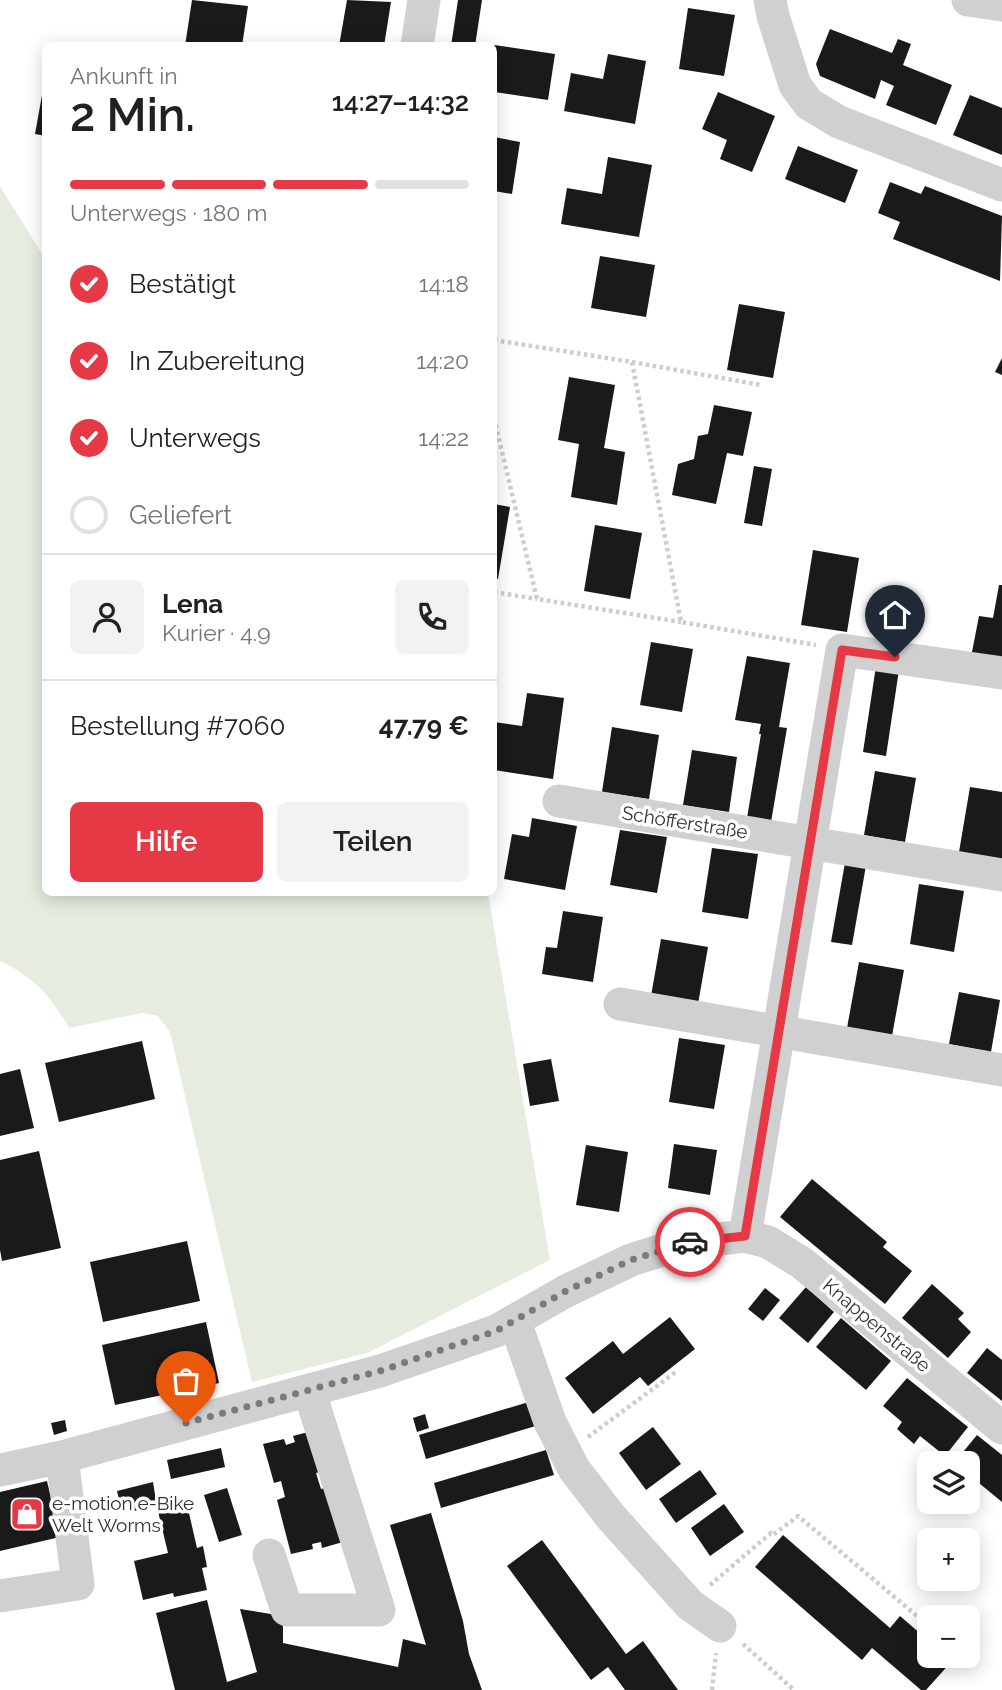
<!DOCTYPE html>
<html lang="de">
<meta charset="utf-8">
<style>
:root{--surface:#fff;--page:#f2f2f2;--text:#202124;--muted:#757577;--line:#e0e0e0;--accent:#e63946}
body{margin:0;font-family:Raleway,sans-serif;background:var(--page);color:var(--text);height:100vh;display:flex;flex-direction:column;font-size:26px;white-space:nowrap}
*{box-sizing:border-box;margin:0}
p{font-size:23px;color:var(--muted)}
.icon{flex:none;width:38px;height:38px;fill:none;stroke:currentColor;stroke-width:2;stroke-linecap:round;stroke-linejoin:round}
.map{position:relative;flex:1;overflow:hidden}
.drawer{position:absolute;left:42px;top:42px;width:455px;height:854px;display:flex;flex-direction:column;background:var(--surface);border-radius:10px;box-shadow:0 4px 18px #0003}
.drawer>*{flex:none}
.tools{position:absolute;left:917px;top:1451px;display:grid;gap:14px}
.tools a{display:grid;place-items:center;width:63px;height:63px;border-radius:10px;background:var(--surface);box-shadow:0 4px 18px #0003;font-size:35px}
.pin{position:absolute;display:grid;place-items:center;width:60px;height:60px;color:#fff;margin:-72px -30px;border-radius:50% 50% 50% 0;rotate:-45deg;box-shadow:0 0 7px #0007}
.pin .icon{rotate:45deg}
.courier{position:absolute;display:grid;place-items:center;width:70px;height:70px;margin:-35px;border:5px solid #e63946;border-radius:50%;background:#fff;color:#222;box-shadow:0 2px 9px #0007}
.head em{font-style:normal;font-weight:600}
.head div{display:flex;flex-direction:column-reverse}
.head{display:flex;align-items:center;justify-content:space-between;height:119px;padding:0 28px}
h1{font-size:46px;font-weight:600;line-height:52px}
.bar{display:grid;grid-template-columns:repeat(4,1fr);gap:10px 7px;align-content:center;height:84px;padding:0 28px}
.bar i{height:9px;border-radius:5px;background:var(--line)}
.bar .on{background:var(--accent)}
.bar p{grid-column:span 4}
.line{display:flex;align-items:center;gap:18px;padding:0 28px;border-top:2px solid var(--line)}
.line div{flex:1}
.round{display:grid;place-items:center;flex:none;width:74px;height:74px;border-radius:10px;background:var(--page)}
ol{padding:0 28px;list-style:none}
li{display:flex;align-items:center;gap:21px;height:77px}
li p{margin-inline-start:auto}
li .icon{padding:7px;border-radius:50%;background:var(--accent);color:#fff;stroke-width:4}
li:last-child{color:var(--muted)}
li i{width:38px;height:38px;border:4px solid var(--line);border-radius:50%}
.cta{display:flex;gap:14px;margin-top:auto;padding:14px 28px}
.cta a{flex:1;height:80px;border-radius:10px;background:var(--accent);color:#fff;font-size:28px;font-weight:600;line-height:80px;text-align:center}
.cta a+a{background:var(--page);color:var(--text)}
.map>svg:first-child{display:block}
.green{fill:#e6ecdf}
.building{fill:#1a1a1a}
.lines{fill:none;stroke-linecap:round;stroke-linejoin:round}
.path{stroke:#cdcdcd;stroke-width:4.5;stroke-dasharray:3.5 3.5;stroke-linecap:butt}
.minor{stroke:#d0d0d0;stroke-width:33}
.done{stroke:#7a7a7a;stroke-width:7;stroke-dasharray:0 12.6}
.route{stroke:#e63946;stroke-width:9}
.labels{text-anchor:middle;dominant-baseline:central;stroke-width:7;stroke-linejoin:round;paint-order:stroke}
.street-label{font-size:19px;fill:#333;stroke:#fff}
.poi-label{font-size:19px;fill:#333;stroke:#fff;text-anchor:start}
</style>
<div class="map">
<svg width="1002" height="1690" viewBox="0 0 1002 1690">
<rect width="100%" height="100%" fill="#fff"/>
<!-- green -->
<path class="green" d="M0 186 45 259 46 892 488 893 550 1260 367 1353 252 1382 170 1032 158 1016 142 1013 69 1028C50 995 35 978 0 961Z"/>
<!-- building -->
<g class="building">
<path d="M192 0 248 6 242 46H185Z"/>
<path d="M347 0 391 2 384 46H339Z"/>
<path d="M458 0H482L475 46H451Z"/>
<path d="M688 8 735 15 724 76 679 69Z"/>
<path d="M830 29 892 53 898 39 911 44 903 65 952 85 936 125 886 105 894 86 881 80 875 99 820 76 816 64Z"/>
<path d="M494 45 555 54 548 100 494 92Z"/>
<path d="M608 54 646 61 635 124 564 111 571 73 603 79Z"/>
<path d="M44 84 46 85V136L35 134Z"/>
<path d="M718 92 775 116 752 172 720 159 727 140 702 129Z"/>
<path d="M970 95 1002 108V155L953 135Z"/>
<path d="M494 137 520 142 512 194 494 191Z"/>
<path d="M798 146 858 170 845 203 785 179Z"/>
<path d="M608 157 652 165 639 237 561 224 567 188 602 194Z"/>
<path d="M890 182 921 194 925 186 1002 216 1000 281 893 239 900 222 878 213Z"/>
<path d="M600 256 655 265 646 317 591 308Z"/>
<path d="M739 304 785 312 773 378 727 370Z"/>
<path d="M1002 358V375L995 372Z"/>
<path d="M569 377 615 385 604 448 625 452 617 505 571 497 579 444 558 440Z"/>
<path d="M714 405 752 412 743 456 727 453 716 504 672 495 678 464 694 459 698 436 708 434Z"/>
<path d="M754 466 772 469 762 526 744 523Z"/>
<path d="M494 504 510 507 498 579 494 578Z"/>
<path d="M595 525 642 533 630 599 584 591Z"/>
<path d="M813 550 859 558 847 632 801 625Z"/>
<path d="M999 585H1002V662L971 657 979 616 993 618Z"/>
<path d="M651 642 693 649 682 712 640 705Z"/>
<path d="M747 656 790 663 779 727 787 728 771 822 747 818 761 734H759L761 724 735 720Z"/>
<path d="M876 666 899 670 886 756 863 752Z"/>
<path d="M527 693 564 698 553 779 494 770V722L522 726Z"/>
<path d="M612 727 659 735 649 799 602 792Z"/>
<path d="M692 750 737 757 729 812 683 805Z"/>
<path d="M875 771 916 778 905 842 864 835Z"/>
<path d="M970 787 1002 792V859L959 852Z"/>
<path d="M532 818 577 826 565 890 504 879 512 834 529 837Z"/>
<path d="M620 830 667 837 657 893 610 885Z"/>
<path d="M712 848 758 854 748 919 702 912Z"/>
<path d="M846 857 867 860 852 945 831 942Z"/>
<path d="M919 884 964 891 954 952 910 944Z"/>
<path d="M563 911 603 917 593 982 542 974 546 947 557 948Z"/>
<path d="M661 939 708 947 698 1004 651 996Z"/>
<path d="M859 962 904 970 892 1036 847 1028Z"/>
<path d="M959 992 1000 1000 991 1052 949 1044Z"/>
<path d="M679 1038 725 1045 714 1109 669 1102Z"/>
<path d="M142 1041 155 1099 59 1122 45 1063Z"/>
<path d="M551 1059 559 1101 530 1106 523 1064Z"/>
<path d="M20 1069 34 1128 0 1136V1074Z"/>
<path d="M674 1144 717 1150 710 1195 668 1188Z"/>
<path d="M586 1145 628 1152 619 1212 576 1205Z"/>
<path d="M39 1151 61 1248 2 1261 0 1250V1160Z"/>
<path d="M812 1179 887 1242 883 1247 912 1271 885 1304 780 1217Z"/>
<path d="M187 1241 200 1301 103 1322 90 1262Z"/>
<path d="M932 1284 964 1313 958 1319 971 1332 948 1358 902 1318Z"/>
<path d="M806 1287 834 1312 808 1343 779 1318Z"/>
<path d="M765 1288 780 1300 763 1321 748 1309Z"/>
<path d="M670 1317 695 1349 648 1386 640 1377 593 1414 565 1378 613 1341 623 1354Z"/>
<path d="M841 1318 891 1361 866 1390 816 1347Z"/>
<path d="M206 1322 219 1383 115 1405 102 1345Z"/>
<path d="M987 1348 1002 1360V1401L967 1373Z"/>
<path d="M907 1378 968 1427 945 1456 920 1436 914 1444 897 1429 902 1422 883 1406Z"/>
<path d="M532 1401 539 1425 426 1459 419 1435Z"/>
<path d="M425 1414 429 1428 417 1432 413 1418Z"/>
<path d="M65 1420 67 1431 54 1435 51 1423Z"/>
<path d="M653 1427 681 1464 646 1490 619 1453Z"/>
<path d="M312 1431 323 1471 316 1473 321 1489 328 1487 343 1542 322 1548 321 1542 312 1544 313 1549 291 1554 277 1500 285 1497 281 1481 274 1483 263 1444 284 1439 286 1445 295 1442 293 1436Z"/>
<path d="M977 1435 1002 1455V1502L968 1474V1463H954Z"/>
<path d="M221 1448 225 1467 171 1479 167 1460Z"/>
<path d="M546 1450 554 1475 441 1508 434 1483Z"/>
<path d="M700 1470 717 1494 676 1523 659 1499Z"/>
<path d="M47 1481 60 1537 0 1551V1492Z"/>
<path d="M153 1482 157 1507 122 1513 117 1491Z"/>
<path d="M227 1488 242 1535 219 1542 204 1495Z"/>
<path d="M186 1500 197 1548 203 1546 207 1567 202 1568 207 1590 174 1597 173 1593 143 1600 134 1561 168 1553 157 1507Z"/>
<path d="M724 1504 744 1532 710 1556 691 1528Z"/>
<path d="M431 1513 463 1621 469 1654 482 1690H175L156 1613 207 1600 227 1682 257 1672 240 1609 283 1616V1643L398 1667 403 1639 426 1645 390 1525Z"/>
<path d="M783 1535 890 1628 900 1616 929 1641V1656H946L952 1661 926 1690H921L872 1648 862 1660 755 1567Z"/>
<path d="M542 1540 626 1654 643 1641 678 1690H625L608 1667 591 1680 507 1566Z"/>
</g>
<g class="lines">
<!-- path -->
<g class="path">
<path d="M494 340 632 362 681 622 816 645"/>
<path d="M632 362 761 385"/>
<path d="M494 418 537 599 681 622"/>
<path d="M494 592 537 599"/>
<path d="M588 1437 677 1371"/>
<path d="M710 1585 771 1533 773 1535 798 1516 929 1626"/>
<path d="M743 1644 794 1690"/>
<path d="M712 1690 716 1653"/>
</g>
<!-- minor -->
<g class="minor">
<path d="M770 0 773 16 795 85 809 104 839 122 1002 185"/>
<path d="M968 0 1002 5"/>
<path d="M417 46 424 0"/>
<path d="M559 801 1002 875"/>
<path d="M620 1004 1002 1070"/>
<path d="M745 1236 842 650 1002 673"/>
<path d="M515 1322 550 1422 574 1469 611 1517 690 1605 720 1626"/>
<path d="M0 1470 62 1457 380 1371 496 1331 566 1291 631 1260 685 1243 745 1236 768 1242 802 1263 1002 1428"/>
<path d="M269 1555 287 1610H379L309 1390"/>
<path d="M0 1596 78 1584 62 1457"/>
</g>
</g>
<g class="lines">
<!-- done -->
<path class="done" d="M186 1423 380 1371 496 1331 566 1291 631 1260 690 1242"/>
<!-- route -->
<path class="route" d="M690 1242 745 1236 842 650 895 657"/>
</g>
<!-- icons -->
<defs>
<symbol id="shop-square" viewBox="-11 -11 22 22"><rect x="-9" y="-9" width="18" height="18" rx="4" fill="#e63946" stroke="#fff"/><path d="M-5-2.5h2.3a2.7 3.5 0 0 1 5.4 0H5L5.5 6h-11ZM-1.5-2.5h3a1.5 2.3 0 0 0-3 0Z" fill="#fff"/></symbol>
</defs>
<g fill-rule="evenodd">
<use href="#shop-square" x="8" y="1495" width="38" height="38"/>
</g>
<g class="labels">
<!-- street labels -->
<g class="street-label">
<text transform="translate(685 822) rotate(9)">Schöfferstraße</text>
<text transform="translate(877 1325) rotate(40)">Knappenstraße</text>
</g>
<!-- poi labels -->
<g class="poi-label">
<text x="52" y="1503">e-motion e-Bike<tspan x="52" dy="22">Welt Worms</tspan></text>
</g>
</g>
</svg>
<div class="tools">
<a><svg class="icon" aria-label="layers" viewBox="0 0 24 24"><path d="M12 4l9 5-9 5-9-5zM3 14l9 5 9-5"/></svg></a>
<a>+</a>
<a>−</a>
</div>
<div class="pin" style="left:186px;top:1423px;background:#ea580c"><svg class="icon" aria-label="bag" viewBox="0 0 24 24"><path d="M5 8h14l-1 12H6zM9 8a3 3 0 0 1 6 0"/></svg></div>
<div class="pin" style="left:895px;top:657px;background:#1f2937"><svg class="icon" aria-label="home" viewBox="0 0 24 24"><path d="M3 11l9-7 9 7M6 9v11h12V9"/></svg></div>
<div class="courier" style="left:690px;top:1242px"><svg class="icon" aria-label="car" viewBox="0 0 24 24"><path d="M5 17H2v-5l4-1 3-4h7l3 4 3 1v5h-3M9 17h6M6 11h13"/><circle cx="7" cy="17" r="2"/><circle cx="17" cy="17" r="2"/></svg></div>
<section class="drawer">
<div class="head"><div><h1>2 Min.</h1><p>Ankunft in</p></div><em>14:27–14:32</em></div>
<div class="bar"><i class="on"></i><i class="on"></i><i class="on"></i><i></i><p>Unterwegs · 180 m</p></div>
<ol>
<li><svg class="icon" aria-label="check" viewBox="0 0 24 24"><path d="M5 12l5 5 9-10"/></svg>Bestätigt<p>14:18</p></li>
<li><svg class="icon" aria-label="check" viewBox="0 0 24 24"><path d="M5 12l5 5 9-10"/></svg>In Zubereitung<p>14:20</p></li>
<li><svg class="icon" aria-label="check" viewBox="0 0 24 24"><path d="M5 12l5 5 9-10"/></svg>Unterwegs<p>14:22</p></li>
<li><i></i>Geliefert</li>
</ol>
<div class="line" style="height:126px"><a class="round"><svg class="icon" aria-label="person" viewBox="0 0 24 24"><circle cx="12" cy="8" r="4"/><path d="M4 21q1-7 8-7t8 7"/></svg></a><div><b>Lena</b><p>Kurier · 4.9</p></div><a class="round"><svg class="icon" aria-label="phone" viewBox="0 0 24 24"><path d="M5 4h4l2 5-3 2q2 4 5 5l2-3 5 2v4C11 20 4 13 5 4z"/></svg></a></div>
<div class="line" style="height:91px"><div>Bestellung #7060</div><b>47.79 €</b></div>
<div class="cta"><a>Hilfe</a><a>Teilen</a></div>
</section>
</div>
